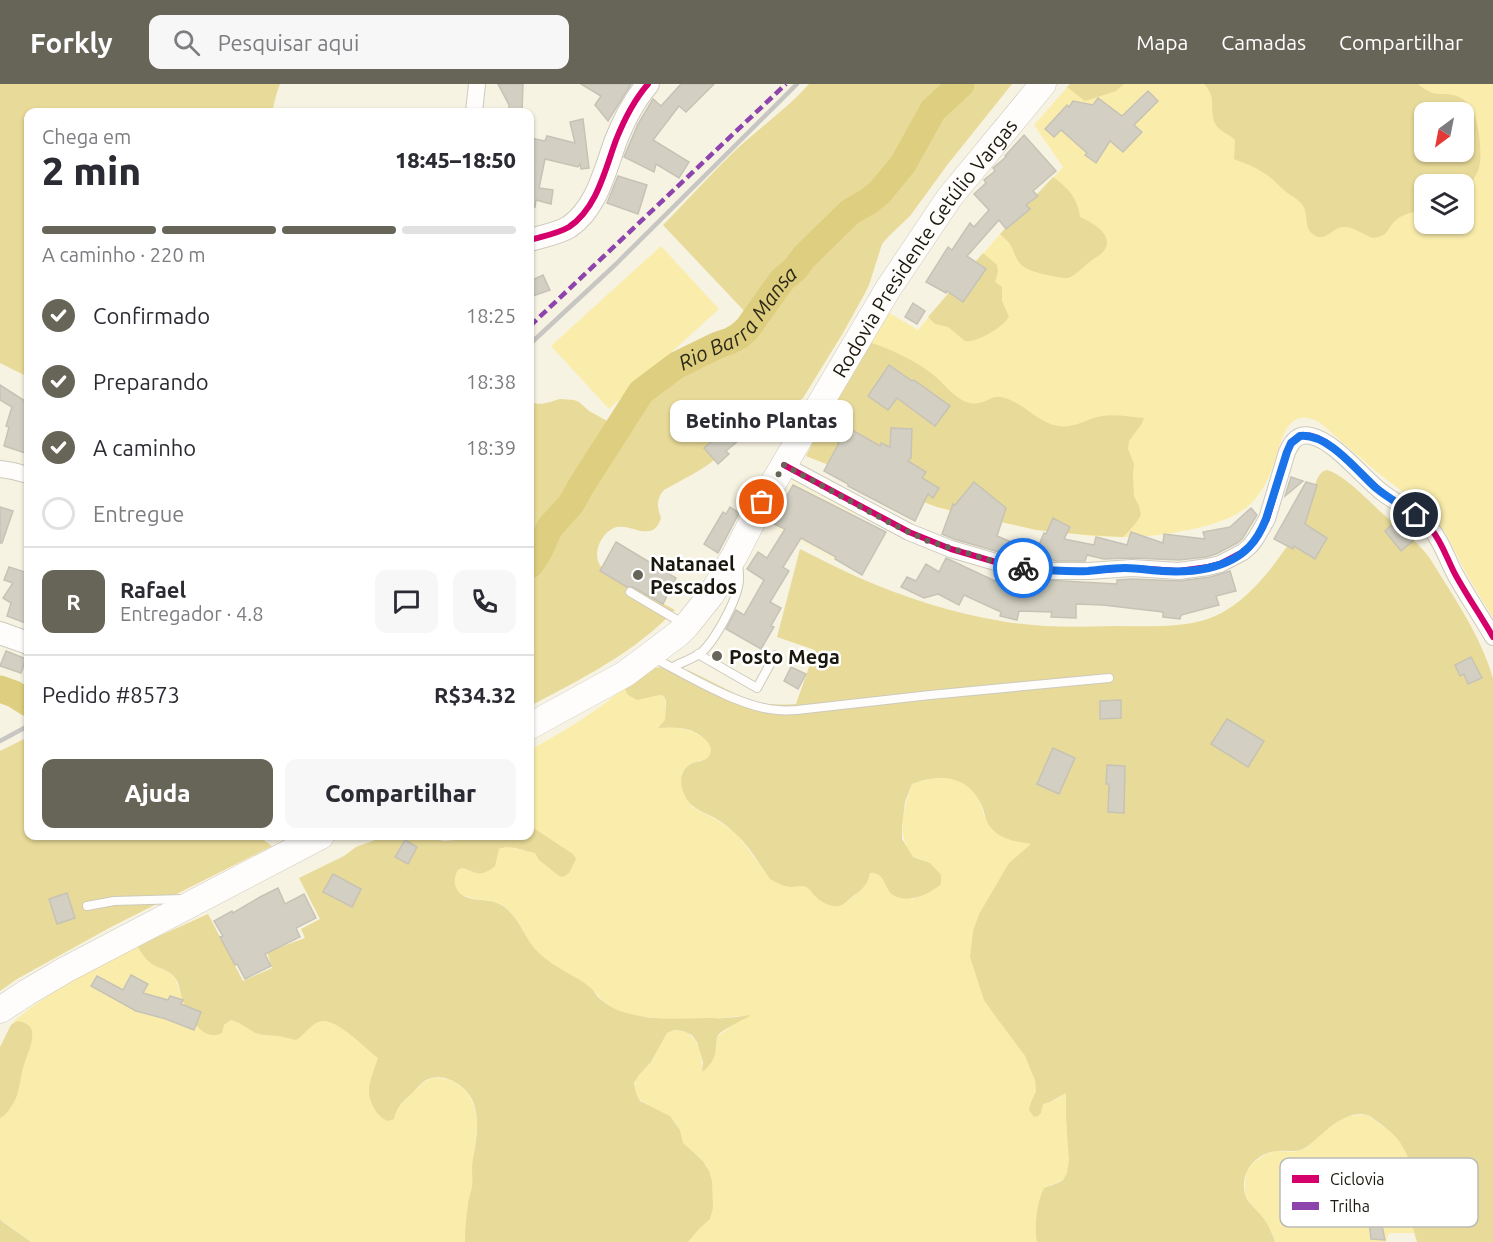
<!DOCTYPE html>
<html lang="pt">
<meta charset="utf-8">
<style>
:root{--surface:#fff;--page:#f7f7f7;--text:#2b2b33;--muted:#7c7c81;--line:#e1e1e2;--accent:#676558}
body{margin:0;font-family:Ubuntu,sans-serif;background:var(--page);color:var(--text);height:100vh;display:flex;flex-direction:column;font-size:22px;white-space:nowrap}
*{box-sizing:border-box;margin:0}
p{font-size:20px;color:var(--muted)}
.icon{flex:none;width:33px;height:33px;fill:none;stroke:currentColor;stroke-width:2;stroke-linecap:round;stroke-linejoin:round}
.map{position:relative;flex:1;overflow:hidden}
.side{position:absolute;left:24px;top:24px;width:510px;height:732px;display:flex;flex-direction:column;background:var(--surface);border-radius:12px;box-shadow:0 2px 4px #0004}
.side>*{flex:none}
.needle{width:39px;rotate:212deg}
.buttons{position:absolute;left:1414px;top:18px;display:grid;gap:12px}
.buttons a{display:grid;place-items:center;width:60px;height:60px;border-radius:12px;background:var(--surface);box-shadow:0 2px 4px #0004;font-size:30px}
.pin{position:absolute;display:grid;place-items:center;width:51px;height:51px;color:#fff;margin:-26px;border:3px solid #fff;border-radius:50%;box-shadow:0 2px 6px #0007}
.courier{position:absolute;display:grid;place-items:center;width:60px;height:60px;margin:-30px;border:4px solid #1a73e8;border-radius:50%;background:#fff;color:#222;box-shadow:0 2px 8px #0007}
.bubble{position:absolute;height:42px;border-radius:12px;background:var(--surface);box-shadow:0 2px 4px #0004;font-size:20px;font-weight:800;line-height:42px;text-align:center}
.headline em{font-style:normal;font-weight:800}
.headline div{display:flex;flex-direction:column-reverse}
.headline{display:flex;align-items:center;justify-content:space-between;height:102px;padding:0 18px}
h1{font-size:39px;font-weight:800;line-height:45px}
.bar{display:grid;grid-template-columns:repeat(4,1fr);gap:9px 6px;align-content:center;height:72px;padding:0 18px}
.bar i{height:8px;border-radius:4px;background:var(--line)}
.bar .current{background:var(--accent)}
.bar p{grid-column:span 4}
.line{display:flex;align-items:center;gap:15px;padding:0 18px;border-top:2px solid var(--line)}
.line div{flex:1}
.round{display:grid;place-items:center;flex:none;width:63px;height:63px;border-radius:12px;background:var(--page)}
ol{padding:0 18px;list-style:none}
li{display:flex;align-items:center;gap:18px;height:66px}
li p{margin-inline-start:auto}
li .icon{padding:6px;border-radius:50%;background:var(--accent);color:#fff;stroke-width:4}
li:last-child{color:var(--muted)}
li i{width:33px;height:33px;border:3px solid var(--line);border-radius:50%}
.primary-button{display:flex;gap:12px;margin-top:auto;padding:12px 18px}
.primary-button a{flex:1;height:69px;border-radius:12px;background:var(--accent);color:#fff;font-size:24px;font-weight:800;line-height:69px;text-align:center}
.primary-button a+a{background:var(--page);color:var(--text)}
header{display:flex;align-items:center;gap:36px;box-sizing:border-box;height:84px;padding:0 30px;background:var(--accent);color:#fff}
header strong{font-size:28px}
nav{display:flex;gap:33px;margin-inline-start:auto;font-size:21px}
.search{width:420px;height:54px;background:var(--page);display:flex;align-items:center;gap:15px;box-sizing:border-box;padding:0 21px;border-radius:12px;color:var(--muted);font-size:22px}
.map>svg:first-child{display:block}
.built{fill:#f9f3d6}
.green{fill:#faedac;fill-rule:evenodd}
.forest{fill:#e8da98;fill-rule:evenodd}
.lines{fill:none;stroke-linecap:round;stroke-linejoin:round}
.river{stroke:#dece7f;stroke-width:27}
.building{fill:#d3d0c3;stroke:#c6c3b6;stroke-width:1.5}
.lane-casing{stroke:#cdcabd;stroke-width:10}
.street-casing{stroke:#cdcabd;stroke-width:18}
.secondary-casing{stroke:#cdcabd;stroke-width:24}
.primary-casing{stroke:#cdcabd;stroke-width:27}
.lane{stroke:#fefdfb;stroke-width:8}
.street{stroke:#fefdfb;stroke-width:16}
.secondary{stroke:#fefdfb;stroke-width:22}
.primary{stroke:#fefdfb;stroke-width:26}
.rail{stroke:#c7c6c2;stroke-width:4.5}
.quiet{stroke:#8e44ad;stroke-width:4.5;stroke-dasharray:9 4.5;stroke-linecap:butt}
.cycleway-casing{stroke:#fff;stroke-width:10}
.cycleway{stroke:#d6006c;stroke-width:6}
.done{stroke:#676558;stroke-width:6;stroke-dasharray:0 10.8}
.route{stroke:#1a73e8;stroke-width:8}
.poi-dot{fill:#676558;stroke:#fff;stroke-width:2}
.labels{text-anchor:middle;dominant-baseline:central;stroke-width:5;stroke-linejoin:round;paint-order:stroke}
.street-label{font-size:20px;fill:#1a180d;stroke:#fff}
.poi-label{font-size:20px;font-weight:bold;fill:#1a180d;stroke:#fff;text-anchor:start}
.water-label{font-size:21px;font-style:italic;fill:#2d2917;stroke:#fff}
.key{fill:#fff;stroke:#babab6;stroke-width:1.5}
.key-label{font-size:16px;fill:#1a180d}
</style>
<header>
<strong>Forkly</strong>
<div class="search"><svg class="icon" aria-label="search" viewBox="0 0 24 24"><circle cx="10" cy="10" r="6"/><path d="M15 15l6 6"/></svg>Pesquisar aqui</div>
<nav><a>Mapa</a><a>Camadas</a><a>Compartilhar</a></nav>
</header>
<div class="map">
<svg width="1493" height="1158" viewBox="0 0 1493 1158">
<rect width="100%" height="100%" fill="#f7f3e2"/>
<!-- built -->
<path class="built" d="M792 396 859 430 833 478 770 441Z"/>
<!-- green -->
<g class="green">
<path d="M1070 0H1493V534L1467 491 1445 448 1432 432 1419 420 1378 389 1319 338C1287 322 1282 355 1275 377 1270 390 1265 403 1256 414 1239 435 1209 442 1183 447 1120 461 1044 448 981 434 966 430 951 428 937 423 923 419 909 412 895 407 865 395 835 384 806 372L888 228 918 246 993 158 1063 83 1034 41ZM1425 28H1464V68H1425ZM1425 100H1464V140H1425Z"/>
<path d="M661 162 719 225 609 325 551 262Z"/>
<path d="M628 600 652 613 660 611 665 613V636L659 644C668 643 678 643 688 646 697 648 718 661 709 672 706 676 701 676 696 678 689 680 686 685 681 690L692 723 717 736 737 750 770 795 777 799 802 802 809 804 816 813 841 822 859 808 870 789C880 788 885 797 888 806L913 815 935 805 921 775 913 773C895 749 904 726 912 700 945 688 976 692 984 732L1032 760 1017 772 996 801 979 830 973 847 970 873 986 917 993 929 1025 972 1031 987 1035 996 1036 1007 1031 1018C1048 1021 1053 1018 1067 1008 1066 1017 1066 1027 1066 1036 1067 1051 1072 1073 1068 1088 1065 1096 1058 1099 1050 1101 1043 1119 1033 1138 1037 1158H688L700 1144 710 1135C711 1116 716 1093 703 1077 698 1070 687 1066 682 1058 681 1056 681 1052 681 1049 680 1044 675 1038 671 1034 659 1022 636 1023 635 1003 634 991 646 986 652 977 656 971 664 952 668 949 671 946 676 946 681 947 698 950 703 972 702 987L716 967 717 953 729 944 739 932C707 937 646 938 617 926 606 921 600 913 592 905 588 901 582 899 577 895 564 888 550 880 539 870 525 856 522 836 504 822 491 812 450 820 454 794 455 789 458 786 462 784L472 788 497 768 499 765 510 763 535 769 539 776 559 792 563 763 530 743V666C564 647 599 627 628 600Z"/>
<path d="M137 862 143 871 156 882 169 888 175 894 183 916 193 938 224 941 231 936 239 939 255 949 263 951 301 953C306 947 312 940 319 937 335 931 365 965 379 974L370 1000 396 1028C401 1019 407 1014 414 1007 421 1001 426 994 436 994 462 994 477 1016 477 1040 477 1052 474 1064 473 1076 471 1085 473 1094 472 1104 468 1123 465 1138 465 1158H31L0 1135V1034L3 1033 19 1006 22 984 31 958 32 947 28 940 17 937 11 941C25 926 42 916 59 905 84 890 110 876 137 862Z"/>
<path d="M1359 1031H1367L1392 1049 1401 1059 1408 1073 1412 1094 1411 1133 1414 1149H1389L1386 1158H1275L1272 1148 1260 1130 1252 1122 1245 1111V1097L1247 1086 1253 1079 1266 1070 1277 1067 1293 1068 1307 1064 1323 1048 1346 1032Z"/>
</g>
<!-- forest -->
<g class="forest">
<path d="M0 0H280L277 8 272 28H28V293L0 279Z"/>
<path d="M809 0H947L930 18 911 41 882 93 873 105 848 120 776 196 748 231 663 141C689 115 713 87 740 62 763 41 789 23 809 0Z"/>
<path d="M971 0H1012L948 80 910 132 890 151 882 160 869 201 864 211 843 249 803 314C788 327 781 314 768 320 759 325 753 336 746 344 738 354 729 362 720 371 704 386 683 395 664 406 656 415 657 423 661 434 659 440 656 446 649 447 639 449 629 441 617 443 604 446 594 464 598 477 600 483 606 487 610 491L675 526C634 569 581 595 530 622V496L552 460 557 448 573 426 638 328 651 313 686 284 702 276 730 271 760 247 768 239 787 201 796 189 823 160 855 134 876 122 882 116 909 81 939 27 952 20Z"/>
<path d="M1070 0H1124L1116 7 1085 17 1067 3Z"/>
<path d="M1204 0H1418C1437 17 1444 5 1461 14 1479 22 1483 67 1479 84 1476 93 1469 101 1467 110 1466 114 1465 119 1464 124V100H1425V128C1416 126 1403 130 1396 136 1386 145 1390 152 1373 154 1364 151 1353 142 1343 143 1333 143 1325 159 1314 151 1303 144 1309 131 1303 122 1299 115 1291 112 1285 107 1280 103 1276 98 1271 94 1260 85 1247 80 1234 75L1235 56C1230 50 1220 48 1216 41 1208 28 1218 14 1204 0ZM1425 28H1464V68H1425Z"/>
<path d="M1053 93C1068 104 1078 114 1080 133 1092 138 1118 153 1102 169 1098 173 1091 176 1087 180 1081 185 1076 191 1068 194 1062 195 1030 188 1024 183 1015 177 1015 168 1010 160 1007 156 1003 153 1000 150Z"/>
<path d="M983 169 997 181 998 188 995 198 1002 203V217L1009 233C1003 243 977 259 965 257L948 243 935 240 928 233Z"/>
<path d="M869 258C890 265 913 275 931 289 943 298 952 312 966 318 983 324 989 311 1001 313 1022 317 1036 338 1058 342 1074 345 1088 334 1102 332 1116 330 1130 333 1144 334L1141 341 1129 357 1128 365 1134 380 1133 390 1134 412 1139 422 1141 431C1136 440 1130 446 1123 453L1087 451 1036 446 937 423 806 372 838 309Z"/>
<path d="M560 315 574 316 579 318 589 327 611 339 567 413 545 444 530 471V317C541 323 548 318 560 315Z"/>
<path d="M1327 386C1343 390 1369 417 1382 429 1398 443 1416 456 1429 473 1453 512 1480 550 1493 594V1158H1417C1415 1150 1411 1140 1411 1131 1409 1104 1418 1086 1401 1060 1396 1051 1387 1045 1378 1038 1375 1036 1371 1032 1367 1031 1351 1026 1333 1040 1322 1050 1316 1054 1311 1061 1305 1064 1295 1069 1287 1066 1278 1067 1260 1068 1245 1082 1244 1099 1243 1115 1250 1119 1260 1130 1267 1138 1272 1148 1275 1158H1037C1034 1143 1037 1117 1044 1104L1058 1099 1063 1096 1067 1089 1069 1076 1066 1034V1009L1050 1018 1043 1020 1041 1029 1038 1032 1034 1033 1029 1026 1031 1018 1036 1007 1035 996 1031 987 1025 972 993 929 984 916 970 873 973 847 979 830 1009 779 1031 760C1018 758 1002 756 992 745 985 738 985 728 981 720 967 690 938 690 912 700L905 718 902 742V755L913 773 930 779 941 791V800C929 811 908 820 893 811 883 804 886 788 870 789 868 800 862 806 853 812 850 814 846 819 842 821 835 825 822 819 816 813 812 810 811 805 806 803 801 801 798 803 792 803 784 803 777 799 770 795 759 780 750 763 737 751 731 745 722 738 715 734 704 728 692 725 686 714 679 701 678 686 693 679 699 677 705 677 709 672 717 660 698 649 690 646 680 643 668 643 658 644L665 636 666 617 664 612 660 611 637 616 628 611 625 605 628 600 651 584 668 583 690 587 748 616C764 621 779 621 796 620L815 566 777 553 800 465C821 475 841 486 862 495 906 514 953 529 1001 537 1039 544 1077 543 1115 542 1143 542 1174 544 1201 537 1230 530 1255 505 1272 483 1287 463 1302 443 1310 420 1314 409 1315 388 1327 386Z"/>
<path d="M28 653V752H258L272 762 111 843 17 895 0 907V667Z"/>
<path d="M530 743 535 745 573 770 576 775 569 789 563 793 559 792 539 776 535 769C523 767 511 760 499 765L495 782C480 794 478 789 462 784L458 786C451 797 455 810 469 814 483 818 494 814 507 825 522 838 525 856 539 869 554 884 576 891 592 905 593 906 596 910 597 912 603 918 612 924 620 927 649 937 680 935 710 934 715 934 719 935 724 934 733 934 742 932 751 931 744 936 720 946 717 953 716 956 717 960 716 963 716 974 710 982 702 988L703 978 697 958 692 951 683 947 674 946 667 949 651 978 639 991 634 999 636 1009 640 1017 670 1032 680 1046 683 1059 703 1077 709 1087 712 1097 713 1124 710 1135 700 1144 688 1158H465C465 1146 466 1133 468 1121 468 1115 471 1109 472 1103 473 1094 471 1084 473 1075 476 1057 480 1039 474 1020 468 1002 444 987 426 996 421 999 419 1002 415 1006 406 1016 398 1019 394 1035L388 1037C377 1033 369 1018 369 1007 369 996 375 984 378 974 365 965 335 931 318 938 309 942 304 952 296 956L279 952 263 951 255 949 239 939 231 936 224 941 222 949C202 959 189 932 183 917 180 910 180 901 176 895 170 886 160 885 152 880 145 875 141 868 137 862L208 830 243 897 272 884 267 868 305 854 301 845 320 835 299 794 344 772 356 763 386 752H416L445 757 456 756 463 752H530Z"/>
<path d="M17 937C23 938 30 939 32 947 34 958 26 973 23 984 20 995 20 1006 15 1016 11 1023 7 1031 0 1034V963L11 941Z"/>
<path d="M0 1135 3 1138 31 1158H0Z"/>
</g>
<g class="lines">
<!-- river -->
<g class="river">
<path id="s1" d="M530 481 539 467 550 443 571 420 581 402 641 308 677 281 718 261 730 257 739 252 747 245 782 196 795 185 804 173 850 128 869 117 880 108 903 80 933 26 961 0"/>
<path d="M0 605 14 610 28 619"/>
</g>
</g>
<!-- building -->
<g class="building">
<path d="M498 0H523L522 28H509V21Z"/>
<path d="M581 0H631L608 37 595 21 601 12Z"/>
<path d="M681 0H714L686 28 679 22 653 56 689 78 679 94 656 80 654 88 624 73 638 40 653 15 661 22Z"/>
<path d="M1148 7 1158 17 1134 41 1142 48 1123 68 1110 57 1096 79 1085 71 1087 69 1061 46 1054 53 1045 45 1067 21 1069 23 1073 17 1093 21 1098 14 1122 32Z"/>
<path d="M583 35 589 84 581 85 580 80 578 83 545 75 539 104 553 106 551 120 536 116 535 123 530 122V54L545 57 547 52 575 59 570 38Z"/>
<path d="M1024 51 1056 87 1033 107 1038 112 1026 121 1030 125 1006 145 999 136 967 172 986 185 963 218 947 207 946 209 926 198 948 163 952 166 970 139 974 143 989 126 974 110 986 99 984 96 995 87 993 84 1006 73 1005 72Z"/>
<path d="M618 92 647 101 638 130 607 119Z"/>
<path d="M543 191 550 206 530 213V197Z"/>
<path d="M913 219 925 227 917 240 905 233Z"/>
<path d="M889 281 912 297 914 296 950 322 935 342 897 314 888 326 868 312Z"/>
<path d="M0 301 28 319V370L4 362 9 343 6 342 12 323 0 316Z"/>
<path d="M743 328 755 343 726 367 729 370 718 380 704 364 724 347 723 345Z"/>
<path d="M845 342 880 362 881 359 890 363 891 344 912 345 911 374 908 377 926 388 922 394 939 404 933 414 928 410 915 437 848 402V400L824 387 839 359 838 358Z"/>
<path d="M1291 393 1303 397 1285 412Z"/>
<path d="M974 398 1006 424 997 452 1009 457V458L1024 462 1020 474 954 455 942 450 953 420 955 421Z"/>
<path d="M1306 398 1317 401 1305 440 1327 454 1315 475 1294 462 1293 465 1274 455Z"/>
<path d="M793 401 886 448 862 491 835 475 836 473 801 454 783 483 789 487 770 518 781 524 771 542 774 543 761 565 726 545 736 526 744 531 764 496 747 485 758 468 767 474 785 445 772 439Z"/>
<path d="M0 423 13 427 2 459H0Z"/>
<path d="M730 423 739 429 718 469 704 460 723 428 726 430Z"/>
<path d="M1251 424 1257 431 1242 455 1237 459 1216 470 1206 473 1179 476 1133 474 1104 475 1087 471 1085 477H1055L1036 468 1044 449 1046 450 1053 434 1070 443 1064 455 1094 461 1096 453 1127 461 1131 448 1163 459 1164 450 1205 455 1203 448 1230 443Z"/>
<path d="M1394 439 1398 444 1402 441 1414 456 1401 467 1385 447Z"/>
<path d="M616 458 676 494 663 520 633 503H627L600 487Z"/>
<path d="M946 474 1025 511V503H1028V495L1117 500V496L1132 495 1180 497 1210 493 1230 487 1236 507 1216 512 1219 521 1181 531 1180 535 1163 533V528L1103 521 1076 520V534L1051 533 1052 528 1019 527 1017 536 1000 532 1001 528 964 511 959 521 938 510 924 514 901 503 907 493 916 497 926 480 939 488Z"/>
<path d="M9 483 28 489V540L7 532 11 519 3 514 13 499 4 496Z"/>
<path d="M6 567 26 575 21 589 0 582Z"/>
<path d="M1471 573 1482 594 1468 600 1464 590 1460 592 1455 581Z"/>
<path d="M791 583 806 590 798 605 784 597Z"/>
<path d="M1121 616V634L1100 635V617Z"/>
<path d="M1227 635 1264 657 1248 683 1211 660Z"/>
<path d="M1053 664 1075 674 1059 710 1037 700Z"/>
<path d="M1107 681 1125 682 1124 729 1108 728 1109 700H1106Z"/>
<path d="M405 756 417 763 408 780 395 773Z"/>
<path d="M333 790 361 805 352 823 323 808Z"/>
<path d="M278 804 285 820 304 810 316 834 296 844 300 853 265 870 271 882 245 895 237 880 235 881 220 853 223 852 214 837 232 827 233 829 260 813Z"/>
<path d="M67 809 75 834 57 840 49 815Z"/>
<path d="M131 891 148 900 143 909 168 916 170 912 183 916 181 920 201 928 194 946 166 935 136 927 91 902 97 892 123 906Z"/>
<path d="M1381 1137 1385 1156 1371 1155 1369 1138Z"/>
</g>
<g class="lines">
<defs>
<g id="lane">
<path d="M630 508 684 540"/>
<path d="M698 570 757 604 775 571"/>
<path d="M652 573C687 591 740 624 778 626 785 627 791 626 797 626L930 611 1109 594"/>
<path d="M673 583C682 578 693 575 702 568 715 556 734 521 738 503 740 496 739 487 738 480"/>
<path d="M87 822 114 817 183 815"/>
</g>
<g id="street">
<path d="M474 28 477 0"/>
<path d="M784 381 909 448 951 465 999 479 1018 484 1051 487H1089L1132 484 1179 487 1208 483 1220 480 1243 468 1250 462 1256 454 1267 435 1287 368C1292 357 1298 349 1311 352 1335 357 1363 394 1383 409 1399 421 1418 429 1431 445 1442 458 1447 475 1455 490 1467 512 1481 532 1493 553"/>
<path d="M0 385 13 387 28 391"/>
</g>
<g id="secondary">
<path d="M530 156C543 152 557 150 569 143 597 124 605 86 616 56 624 36 634 16 648 0"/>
<path d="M0 549 28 559"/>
</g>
<g id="primary">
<path id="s2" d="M530 642 625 590 678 550 687 541 711 511 735 471 762 418 888 205 949 114 1043 0"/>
<path d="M0 926 26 909 65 886 321 752"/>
</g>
</defs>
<!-- lane casing -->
<use href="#lane" class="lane-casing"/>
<!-- street casing -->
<use href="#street" class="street-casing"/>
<!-- secondary casing -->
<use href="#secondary" class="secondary-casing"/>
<!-- primary casing -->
<use href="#primary" class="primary-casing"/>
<!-- lane -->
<use href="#lane" class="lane"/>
<!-- street -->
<use href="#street" class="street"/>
<!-- secondary -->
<use href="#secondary" class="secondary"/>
<!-- primary -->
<use href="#primary" class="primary"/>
<!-- rail -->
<g class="rail">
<path d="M530 260 615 181 797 0"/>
<path d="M0 657 28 642"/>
</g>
<!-- quiet -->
<path class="quiet" d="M530 242 786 0"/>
<defs>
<g id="cycleway">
<path d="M530 156C543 152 557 150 569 143 597 124 605 86 616 56 624 36 634 16 648 0"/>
<path d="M784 381 909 448 951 465 999 479 1018 484 1051 487H1089L1132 484 1179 487 1208 483 1220 480 1243 468 1250 462 1256 454 1267 435 1287 368C1292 357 1298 349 1311 352 1335 357 1363 394 1383 409 1399 421 1418 429 1431 445 1442 458 1447 475 1455 490 1467 512 1481 532 1493 553"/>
</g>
</defs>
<!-- cycleway casing -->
<use href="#cycleway" class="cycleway-casing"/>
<!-- cycleway -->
<use href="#cycleway" class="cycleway"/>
</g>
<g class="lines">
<!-- done -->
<path class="done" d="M762 418 784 381 892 440 928 457 999 479 1023 484"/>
<!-- route -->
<path class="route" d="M1023 484C1044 486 1066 488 1088 487 1100 486 1112 484 1125 484 1137 484 1149 486 1162 487 1191 489 1228 485 1249 463 1257 455 1262 445 1266 435L1287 368 1291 359 1300 352C1328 349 1357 387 1376 404 1388 414 1403 422 1416 431"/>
</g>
<!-- markers -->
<g class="poi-dot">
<circle cx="638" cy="491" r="6"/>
<circle cx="717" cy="572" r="6"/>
</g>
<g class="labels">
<!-- street labels -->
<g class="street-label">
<text stroke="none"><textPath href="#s2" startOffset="634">Rodovia Presidente Getúlio Vargas</textPath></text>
</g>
<!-- poi labels -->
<g class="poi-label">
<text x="650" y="479">Natanael<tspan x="650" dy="23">Pescados</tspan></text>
<text x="729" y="572">Posto Mega</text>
</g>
<!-- water labels -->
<g class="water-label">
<text stroke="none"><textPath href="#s1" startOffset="330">Rio Barra Mansa</textPath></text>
</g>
</g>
<!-- legend -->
<rect x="1280" y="1074" width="198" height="69" rx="9" class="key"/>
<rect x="1292" y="1091" width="27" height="8" fill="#d6006c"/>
<rect x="1292" y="1118" width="27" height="8" fill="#8e44ad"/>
<g class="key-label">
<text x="1330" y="1101">Ciclovia</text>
<text x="1330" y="1128">Trilha</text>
</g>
</svg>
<div class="buttons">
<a><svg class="needle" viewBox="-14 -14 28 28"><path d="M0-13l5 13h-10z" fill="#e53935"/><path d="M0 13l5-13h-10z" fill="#7c7c81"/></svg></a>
<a><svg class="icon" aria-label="layers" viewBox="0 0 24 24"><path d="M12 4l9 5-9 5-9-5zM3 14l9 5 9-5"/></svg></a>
</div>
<div class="pin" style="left:762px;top:418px;background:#ea580c"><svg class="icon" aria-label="bag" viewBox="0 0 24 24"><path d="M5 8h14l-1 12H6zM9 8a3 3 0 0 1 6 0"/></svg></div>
<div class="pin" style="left:1416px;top:431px;background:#1f2937"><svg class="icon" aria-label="home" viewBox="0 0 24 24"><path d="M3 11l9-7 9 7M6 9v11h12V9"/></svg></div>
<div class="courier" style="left:1023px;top:484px"><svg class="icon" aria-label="bike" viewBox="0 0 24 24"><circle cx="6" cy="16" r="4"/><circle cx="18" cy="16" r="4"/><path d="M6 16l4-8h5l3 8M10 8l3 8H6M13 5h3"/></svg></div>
<div class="bubble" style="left:670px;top:316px;width:183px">Betinho Plantas</div>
<section class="side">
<div class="headline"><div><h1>2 min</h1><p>Chega em</p></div><em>18:45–18:50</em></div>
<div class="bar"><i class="current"></i><i class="current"></i><i class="current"></i><i></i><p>A caminho · 220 m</p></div>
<ol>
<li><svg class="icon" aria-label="check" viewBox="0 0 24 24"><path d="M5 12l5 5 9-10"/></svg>Confirmado<p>18:25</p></li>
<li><svg class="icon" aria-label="check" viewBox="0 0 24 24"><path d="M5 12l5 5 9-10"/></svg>Preparando<p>18:38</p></li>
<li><svg class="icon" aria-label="check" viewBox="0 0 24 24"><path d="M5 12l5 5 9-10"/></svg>A caminho<p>18:39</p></li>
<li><i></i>Entregue</li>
</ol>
<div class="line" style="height:108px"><b class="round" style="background:var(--accent);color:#fff">R</b><div><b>Rafael</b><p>Entregador · 4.8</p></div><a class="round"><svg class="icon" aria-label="chat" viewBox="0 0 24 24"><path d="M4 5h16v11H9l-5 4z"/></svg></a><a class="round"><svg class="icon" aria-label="phone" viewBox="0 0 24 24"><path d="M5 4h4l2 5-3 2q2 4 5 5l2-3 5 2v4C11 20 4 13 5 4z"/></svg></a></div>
<div class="line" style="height:78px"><div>Pedido #8573</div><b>R$34.32</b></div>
<div class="primary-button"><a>Ajuda</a><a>Compartilhar</a></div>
</section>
</div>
